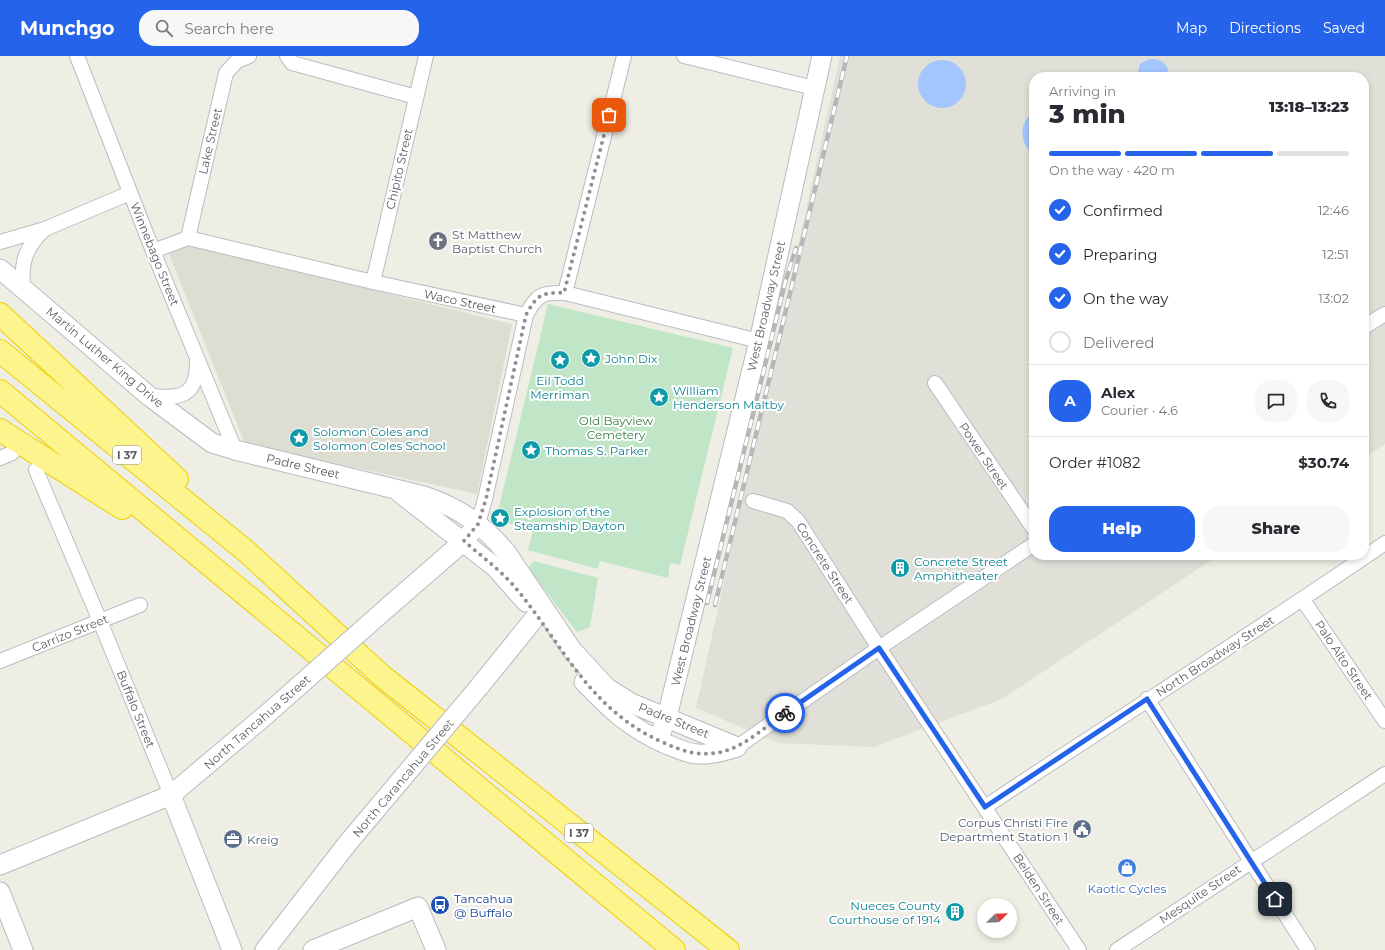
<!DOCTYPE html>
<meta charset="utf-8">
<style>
:root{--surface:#fff;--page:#f7f7f7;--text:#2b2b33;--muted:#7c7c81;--line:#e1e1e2;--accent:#2563eb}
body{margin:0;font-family:Montserrat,sans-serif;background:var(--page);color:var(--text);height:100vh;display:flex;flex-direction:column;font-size:15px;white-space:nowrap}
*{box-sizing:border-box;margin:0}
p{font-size:13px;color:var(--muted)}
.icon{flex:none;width:22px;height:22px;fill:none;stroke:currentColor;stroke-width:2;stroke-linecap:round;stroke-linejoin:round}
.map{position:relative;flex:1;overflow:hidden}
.drawer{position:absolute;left:1029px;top:16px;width:340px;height:488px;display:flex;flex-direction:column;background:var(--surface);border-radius:16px;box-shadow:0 2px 6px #0003}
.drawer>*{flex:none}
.needle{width:26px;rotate:67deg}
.controls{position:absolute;left:977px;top:842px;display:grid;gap:8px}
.controls a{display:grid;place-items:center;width:40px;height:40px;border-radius:50%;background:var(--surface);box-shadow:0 2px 6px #0003;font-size:20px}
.pin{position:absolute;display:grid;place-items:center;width:34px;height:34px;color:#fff;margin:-17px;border-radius:8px;box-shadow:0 2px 6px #0006}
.courier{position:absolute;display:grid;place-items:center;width:40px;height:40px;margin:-20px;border:3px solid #2563eb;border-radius:50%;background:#fff;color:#222;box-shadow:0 1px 5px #0007}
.summary em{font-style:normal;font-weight:800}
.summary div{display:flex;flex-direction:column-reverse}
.summary{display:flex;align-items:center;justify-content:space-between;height:68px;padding:0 20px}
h1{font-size:26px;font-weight:800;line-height:30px}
.bar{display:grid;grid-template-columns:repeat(4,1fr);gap:6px 4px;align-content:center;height:48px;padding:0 20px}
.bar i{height:5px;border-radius:3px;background:var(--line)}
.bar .selected{background:var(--accent)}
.bar p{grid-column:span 4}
.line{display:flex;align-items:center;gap:10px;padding:0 20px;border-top:1px solid var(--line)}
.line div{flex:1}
.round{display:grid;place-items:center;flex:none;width:42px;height:42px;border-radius:16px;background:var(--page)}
ol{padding:0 20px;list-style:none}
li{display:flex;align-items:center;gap:12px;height:44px}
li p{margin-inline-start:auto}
li .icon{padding:4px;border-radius:50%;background:var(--accent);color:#fff;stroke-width:4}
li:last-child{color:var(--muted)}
li i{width:22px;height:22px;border:2px solid var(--line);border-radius:50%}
.action{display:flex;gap:8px;margin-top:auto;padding:8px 20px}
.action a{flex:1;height:46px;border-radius:16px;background:var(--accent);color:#fff;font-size:16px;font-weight:800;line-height:46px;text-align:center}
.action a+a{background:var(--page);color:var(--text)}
header{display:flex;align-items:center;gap:24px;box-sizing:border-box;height:56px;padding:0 20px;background:var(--accent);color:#fff}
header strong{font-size:19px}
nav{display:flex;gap:22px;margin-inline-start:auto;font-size:14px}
.search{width:280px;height:36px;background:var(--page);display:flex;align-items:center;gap:10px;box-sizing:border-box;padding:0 14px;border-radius:16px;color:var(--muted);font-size:15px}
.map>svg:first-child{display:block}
.industrial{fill:#e0dfd8}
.education{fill:#deddd2}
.green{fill:#c0e5c7}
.water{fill:#a4c6fe}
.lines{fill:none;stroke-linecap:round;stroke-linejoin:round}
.street-casing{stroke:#bbbcc2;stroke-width:16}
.secondary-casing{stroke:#b9bbc2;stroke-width:21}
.highway-casing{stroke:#efd003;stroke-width:24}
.street{stroke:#fff;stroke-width:14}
.secondary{stroke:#fff;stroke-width:19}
.highway{stroke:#fcf48d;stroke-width:22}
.rail-casing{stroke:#b6b7b7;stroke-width:4.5}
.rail{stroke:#fff;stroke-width:3;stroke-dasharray:9;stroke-linecap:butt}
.secondary-bridge-casing{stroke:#b9bbc2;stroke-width:21;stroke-linecap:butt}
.secondary-bridge{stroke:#fff;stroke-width:19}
.done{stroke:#8f9091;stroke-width:4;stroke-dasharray:0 7.2}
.route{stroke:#2563eb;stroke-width:5}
.labels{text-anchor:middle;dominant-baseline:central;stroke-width:4;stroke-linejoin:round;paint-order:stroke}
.shield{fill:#fff;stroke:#8d8e92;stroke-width:1}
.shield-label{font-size:11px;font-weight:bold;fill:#5c5e64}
.street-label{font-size:12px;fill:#5c5e64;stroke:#fff}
.worship-label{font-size:12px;fill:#5b616d;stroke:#fff;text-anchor:start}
.culture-label{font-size:12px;fill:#0d838f;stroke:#fff;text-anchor:start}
.park-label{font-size:12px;fill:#358246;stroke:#fff}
.service-label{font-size:12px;fill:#4e5e75;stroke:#fff;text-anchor:end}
.shop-label{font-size:12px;fill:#366cbe;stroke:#fff}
.transit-label{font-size:12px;fill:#164399;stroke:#fff;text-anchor:start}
</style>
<header>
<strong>Munchgo</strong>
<div class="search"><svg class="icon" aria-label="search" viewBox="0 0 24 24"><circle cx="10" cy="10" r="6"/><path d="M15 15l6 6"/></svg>Search here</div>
<nav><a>Map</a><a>Directions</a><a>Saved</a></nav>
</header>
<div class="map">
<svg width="1385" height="894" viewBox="0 0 1385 894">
<rect width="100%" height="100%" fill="#eeeee4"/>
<!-- industrial -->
<path class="industrial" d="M840 0H1385V388L1364 402V21H1034V499H1219L1002 643 874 691 778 687 696 652Z"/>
<!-- education -->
<path class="education" d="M183 188 512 268 477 438 245 388 167 193Z"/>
<!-- green -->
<g class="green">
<path d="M548 248 733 292 680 509 670 507 668 522 600 505 598 513 528 494 533 474 496 464Z"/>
<path d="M534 505 598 522 590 571 577 576 528 512Z"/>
</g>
<!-- water -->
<g class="water">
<path d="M1149 3C1161 2 1170 9 1169 21H1137L1140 8Z"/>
<circle cx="942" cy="28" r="24"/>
<path d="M1034 55V99C1019 86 1018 68 1034 55Z"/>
</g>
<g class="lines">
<defs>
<g id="street">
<path d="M77 0 153 195 235 394"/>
<path d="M287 0 292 7 416 41"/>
<path d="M684 0 814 32"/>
<path d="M45 173 130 137"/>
<path d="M188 182 226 17 237 5 249 0"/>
<path d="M0 186 45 173C25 191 21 206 23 233"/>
<path d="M153 195 188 182 373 226 526 259"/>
<path d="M373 226 426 0"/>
<path d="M565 237 624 0"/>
<path d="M1364 271 1385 258"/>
<path d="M935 327 1034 473"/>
<path d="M149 340C178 342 197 343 197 306"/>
<path d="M0 402 12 397"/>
<path d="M36 414 100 565 171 739"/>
<path d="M753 445 787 455 798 465 879 592 1079 894"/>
<path d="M478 468 485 443 526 259C537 239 541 236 565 237L759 285"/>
<path d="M1303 544 1385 665"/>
<path d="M0 605 140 549"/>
<path d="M1147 643 1308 894"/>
<path d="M737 691 879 592 1034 488"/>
<path d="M985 751C1118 662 1253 578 1385 487"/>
<path d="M1117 894 1385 718"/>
</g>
<g id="secondary">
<path d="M0 213 149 340 212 387 235 394 424 440C459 452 481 467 506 496L572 594 607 632 631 647 737 691"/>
<path d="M400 437 495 511 526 546"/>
<path d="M387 552 464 485 472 475"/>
<path d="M584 626C611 654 630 672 666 688 677 692 687 698 698 698 712 699 725 695 737 691"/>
<path d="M479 631 543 552"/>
<path d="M658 684 667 661 759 285 822 0"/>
<path d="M171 739 232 894"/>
<path d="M0 809 171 739 267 658"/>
<path d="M0 836 23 894"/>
<path d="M265 894 347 788"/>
<path d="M313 894 418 851 436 894"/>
</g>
<g id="highway">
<path d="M0 258 177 423"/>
<path d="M0 295 247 496 382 620 728 894"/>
<path d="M0 335 674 894"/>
<path d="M0 374 122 452"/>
</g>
</defs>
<!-- street casing -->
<use href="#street" class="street-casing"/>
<!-- secondary casing -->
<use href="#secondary" class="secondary-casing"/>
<!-- highway casing -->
<use href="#highway" class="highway-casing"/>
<!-- street -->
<use href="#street" class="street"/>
<!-- secondary -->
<use href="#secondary" class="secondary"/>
<!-- highway -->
<use href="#highway" class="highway"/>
<defs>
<g id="rail">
<path d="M707 547 785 227 796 192"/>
<path d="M715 549 847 0"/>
</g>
</defs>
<!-- rail casing -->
<use href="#rail" class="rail-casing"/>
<!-- rail -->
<use href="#rail" class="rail"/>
<defs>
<g id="secondary-bridge">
<path d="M267 658 387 552"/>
<path d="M347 788 479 631"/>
</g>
</defs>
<!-- secondary-bridge casing -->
<use href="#secondary-bridge" class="secondary-bridge-casing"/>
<!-- secondary-bridge -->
<use href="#secondary-bridge" class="secondary-bridge"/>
</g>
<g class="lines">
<!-- done -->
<path class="done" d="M609 59 564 237C541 236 537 239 526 259L486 443 478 468 464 485C481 500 499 513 514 530 563 588 588 653 662 686 682 695 699 701 721 696 744 691 765 671 785 657"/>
<!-- route -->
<path class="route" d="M785 657 879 592 985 751 1147 643 1275 843"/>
</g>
<!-- icons -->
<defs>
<symbol id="church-disc" viewBox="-11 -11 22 22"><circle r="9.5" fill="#6b7280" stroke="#fff"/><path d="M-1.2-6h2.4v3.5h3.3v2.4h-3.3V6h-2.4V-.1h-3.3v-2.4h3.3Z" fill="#fff"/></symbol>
<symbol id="sight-disc" viewBox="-11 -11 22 22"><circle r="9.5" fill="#0f9aa8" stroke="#fff"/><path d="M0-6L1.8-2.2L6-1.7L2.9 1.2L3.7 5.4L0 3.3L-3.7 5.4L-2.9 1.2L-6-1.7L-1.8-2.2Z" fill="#fff"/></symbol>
<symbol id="building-disc" viewBox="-11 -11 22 22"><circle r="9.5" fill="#0f9aa8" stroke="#fff"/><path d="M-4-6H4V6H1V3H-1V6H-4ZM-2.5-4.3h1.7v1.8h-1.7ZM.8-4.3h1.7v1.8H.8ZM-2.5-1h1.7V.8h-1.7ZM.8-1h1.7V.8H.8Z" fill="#fff"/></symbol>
<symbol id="civic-disc" viewBox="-11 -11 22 22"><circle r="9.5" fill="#5c6f8a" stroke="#fff"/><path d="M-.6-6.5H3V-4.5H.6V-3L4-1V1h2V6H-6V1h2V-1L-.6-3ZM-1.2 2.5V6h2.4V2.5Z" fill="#fff"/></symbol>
<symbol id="office-disc" viewBox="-11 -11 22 22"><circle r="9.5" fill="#5c6f8a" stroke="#fff"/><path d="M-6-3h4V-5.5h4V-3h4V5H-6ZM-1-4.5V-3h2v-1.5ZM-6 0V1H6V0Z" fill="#fff"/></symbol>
<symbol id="shop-disc" viewBox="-11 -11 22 22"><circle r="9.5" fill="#3f7fe0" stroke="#fff"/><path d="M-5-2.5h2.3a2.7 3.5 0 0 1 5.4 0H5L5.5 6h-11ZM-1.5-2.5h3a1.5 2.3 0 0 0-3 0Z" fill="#fff"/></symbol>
<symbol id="bus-disc" viewBox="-11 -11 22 22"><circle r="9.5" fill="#1a4fb4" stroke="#fff"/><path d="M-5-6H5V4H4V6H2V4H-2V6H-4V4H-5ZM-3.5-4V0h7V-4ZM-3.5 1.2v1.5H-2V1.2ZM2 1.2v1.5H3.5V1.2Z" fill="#fff"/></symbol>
</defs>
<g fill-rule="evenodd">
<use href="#church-disc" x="427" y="174" width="22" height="22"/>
<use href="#sight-disc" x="580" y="291" width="22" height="22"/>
<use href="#sight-disc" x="549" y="293" width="22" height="22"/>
<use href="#sight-disc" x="648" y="330" width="22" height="22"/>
<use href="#sight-disc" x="288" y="371" width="22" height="22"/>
<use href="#sight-disc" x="520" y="383" width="22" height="22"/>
<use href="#sight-disc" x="489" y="451" width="22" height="22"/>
<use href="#building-disc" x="889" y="501" width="22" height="22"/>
<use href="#civic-disc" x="1071" y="762" width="22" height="22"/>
<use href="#office-disc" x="222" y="772" width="22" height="22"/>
<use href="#shop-disc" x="1116" y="801" width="22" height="22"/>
<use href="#bus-disc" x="429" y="838" width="22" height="22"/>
<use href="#building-disc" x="944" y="845" width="22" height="22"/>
</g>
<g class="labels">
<!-- shield labels -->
<g class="shield">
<rect x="113" y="390" width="28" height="18" rx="3"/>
<rect x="565" y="768" width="28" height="18" rx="3"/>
</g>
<g class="shield-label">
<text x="127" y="399">I 37</text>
<text x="579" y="777">I 37</text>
</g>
<!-- street labels -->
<g class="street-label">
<text transform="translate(210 85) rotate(-77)">Lake Street</text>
<text transform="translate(399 113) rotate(-77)">Chipito Street</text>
<text transform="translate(155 198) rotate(68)">Winnebago Street</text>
<text transform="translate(460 245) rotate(12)">Waco Street</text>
<text transform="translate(766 250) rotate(-77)">West Broadway Street</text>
<text transform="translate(105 301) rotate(40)">Martin Luther King Drive</text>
<text transform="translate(984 400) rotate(56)">Power Street</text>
<text transform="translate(303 410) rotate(13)">Padre Street</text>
<text transform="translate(825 507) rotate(57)">Concrete Street</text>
<text transform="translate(691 565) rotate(-76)">West Broadway Street</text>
<text transform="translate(70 577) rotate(-22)">Carrizo Street</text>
<text transform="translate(1215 600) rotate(-33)">North Broadway Street</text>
<text transform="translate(1344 604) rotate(56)">Palo Alto Street</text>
<text transform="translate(136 653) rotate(68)">Buffalo Street</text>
<text transform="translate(674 664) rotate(22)">Padre Street</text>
<text transform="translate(257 666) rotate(-41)">North Tancahua Street</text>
<text transform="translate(403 722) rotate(-50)">North Carancahua Street</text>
<text transform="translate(1039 833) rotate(57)">Belden Street</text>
<text transform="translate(1200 838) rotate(-34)">Mesquite Street</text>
</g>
<!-- worship labels -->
<g class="worship-label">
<text x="452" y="178">St Matthew<tspan x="452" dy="14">Baptist Church</tspan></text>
</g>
<!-- culture labels -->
<g class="culture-label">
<text x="605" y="302">John Dix</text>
<text x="560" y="324" text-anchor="middle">Eil Todd<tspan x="560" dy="14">Merriman</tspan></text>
<text x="673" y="334">William<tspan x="673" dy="14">Henderson Maltby</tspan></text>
<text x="313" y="375">Solomon Coles and<tspan x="313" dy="14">Solomon Coles School</tspan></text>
<text x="545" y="394">Thomas S. Parker</text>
<text x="514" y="455">Explosion of the<tspan x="514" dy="14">Steamship Dayton</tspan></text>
<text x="914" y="505">Concrete Street<tspan x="914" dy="14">Amphitheater</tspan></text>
<text x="941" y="849" text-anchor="end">Nueces County<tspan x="941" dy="14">Courthouse of 1914</tspan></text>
</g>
<!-- park labels -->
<g class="park-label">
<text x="616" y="364">Old Bayview<tspan x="616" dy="14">Cemetery</tspan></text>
</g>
<!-- service labels -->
<g class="service-label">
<text x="1068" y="766">Corpus Christi Fire<tspan x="1068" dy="14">Department Station 1</tspan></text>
<text x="247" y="783" text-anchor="start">Kreig</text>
</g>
<!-- shop labels -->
<g class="shop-label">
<text x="1127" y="832">Kaotic Cycles</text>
</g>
<!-- transit labels -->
<g class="transit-label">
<text x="454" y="842">Tancahua<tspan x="454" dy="14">@ Buffalo</tspan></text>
</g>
</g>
</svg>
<div class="controls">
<a><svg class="needle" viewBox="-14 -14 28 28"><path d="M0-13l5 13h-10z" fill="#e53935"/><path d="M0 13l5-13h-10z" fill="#7c7c81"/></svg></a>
</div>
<div class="pin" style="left:609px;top:59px;background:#ea580c"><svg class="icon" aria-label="bag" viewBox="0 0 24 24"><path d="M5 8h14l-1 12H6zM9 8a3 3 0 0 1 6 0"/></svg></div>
<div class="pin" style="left:1275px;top:843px;background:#1f2937"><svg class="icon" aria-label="home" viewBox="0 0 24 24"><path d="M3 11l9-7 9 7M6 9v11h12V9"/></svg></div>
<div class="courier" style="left:785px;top:657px"><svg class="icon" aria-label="bike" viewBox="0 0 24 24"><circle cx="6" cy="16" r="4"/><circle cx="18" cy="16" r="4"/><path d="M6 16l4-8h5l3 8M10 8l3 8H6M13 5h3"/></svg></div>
<section class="drawer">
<div class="summary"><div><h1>3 min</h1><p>Arriving in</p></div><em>13:18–13:23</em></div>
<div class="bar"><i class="selected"></i><i class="selected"></i><i class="selected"></i><i></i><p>On the way · 420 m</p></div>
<ol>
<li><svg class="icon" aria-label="check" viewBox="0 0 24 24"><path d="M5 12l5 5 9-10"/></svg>Confirmed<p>12:46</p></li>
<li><svg class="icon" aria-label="check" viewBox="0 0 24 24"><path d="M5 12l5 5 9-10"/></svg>Preparing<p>12:51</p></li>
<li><svg class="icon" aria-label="check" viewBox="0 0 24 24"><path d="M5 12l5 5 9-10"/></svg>On the way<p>13:02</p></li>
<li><i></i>Delivered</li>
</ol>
<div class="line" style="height:72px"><b class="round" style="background:var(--accent);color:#fff">A</b><div><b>Alex</b><p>Courier · 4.6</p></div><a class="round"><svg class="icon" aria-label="chat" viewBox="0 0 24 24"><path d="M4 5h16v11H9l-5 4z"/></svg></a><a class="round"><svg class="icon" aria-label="phone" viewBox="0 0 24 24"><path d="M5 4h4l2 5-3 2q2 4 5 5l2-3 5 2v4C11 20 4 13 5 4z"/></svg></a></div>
<div class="line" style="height:52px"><div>Order #1082</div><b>$30.74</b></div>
<div class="action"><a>Help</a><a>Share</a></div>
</section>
</div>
